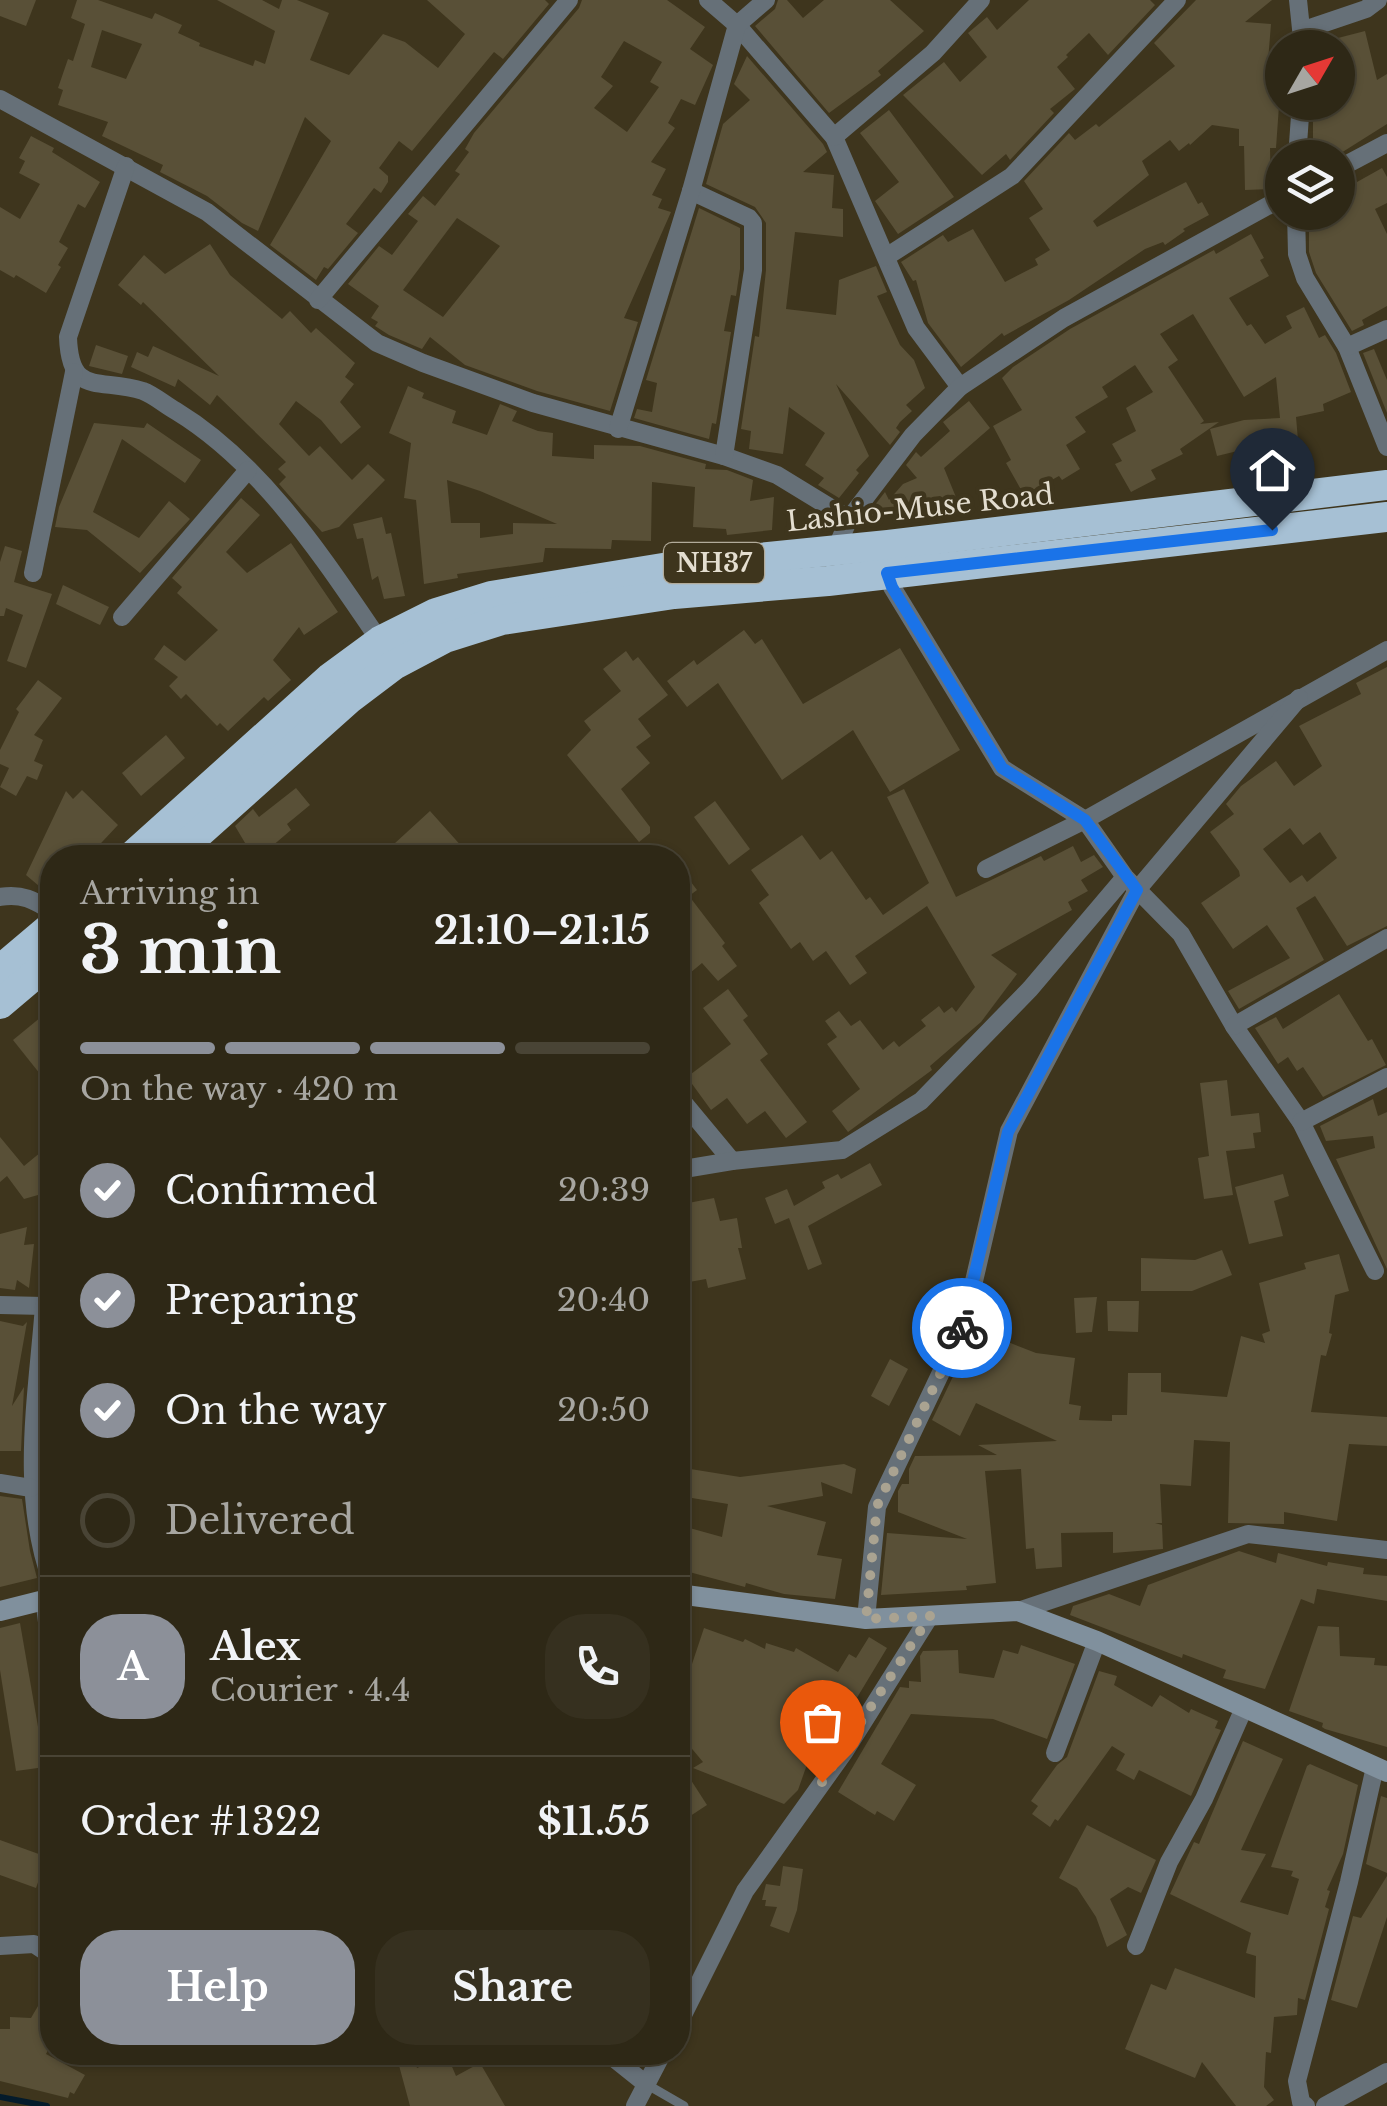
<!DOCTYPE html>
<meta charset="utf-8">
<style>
:root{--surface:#2e2816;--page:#36301f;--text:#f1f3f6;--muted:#a7a6a1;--line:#494435;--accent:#8c9099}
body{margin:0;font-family:"Libre Baskerville",serif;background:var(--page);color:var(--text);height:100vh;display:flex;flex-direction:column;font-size:38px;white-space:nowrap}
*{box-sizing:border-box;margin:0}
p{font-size:32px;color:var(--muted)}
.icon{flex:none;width:55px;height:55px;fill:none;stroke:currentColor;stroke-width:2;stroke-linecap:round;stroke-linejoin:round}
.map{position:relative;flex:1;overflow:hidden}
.side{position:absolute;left:40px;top:845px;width:650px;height:1220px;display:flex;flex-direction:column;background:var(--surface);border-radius:40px;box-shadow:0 2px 8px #0004,0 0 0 2px var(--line)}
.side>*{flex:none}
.needle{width:65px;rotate:51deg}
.fabs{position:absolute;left:1265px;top:30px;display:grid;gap:20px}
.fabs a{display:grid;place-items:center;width:90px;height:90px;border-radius:50%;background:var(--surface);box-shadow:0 2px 8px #0004,0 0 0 2px var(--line);font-size:50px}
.pin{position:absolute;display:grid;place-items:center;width:85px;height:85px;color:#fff;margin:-102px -42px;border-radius:50% 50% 50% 0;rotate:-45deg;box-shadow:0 0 10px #0007}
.pin .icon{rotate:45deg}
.courier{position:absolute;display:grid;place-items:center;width:100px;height:100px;margin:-50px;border:8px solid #1a73e8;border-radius:50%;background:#fff;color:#222;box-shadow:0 2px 12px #0007}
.summary em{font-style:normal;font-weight:700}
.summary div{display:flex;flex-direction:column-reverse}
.summary{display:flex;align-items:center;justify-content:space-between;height:170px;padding:0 40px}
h1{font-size:65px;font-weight:700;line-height:75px}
.bar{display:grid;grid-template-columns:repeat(4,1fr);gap:15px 10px;align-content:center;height:120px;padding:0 40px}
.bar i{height:12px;border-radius:8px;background:var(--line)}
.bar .current{background:var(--accent)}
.bar p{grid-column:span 4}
.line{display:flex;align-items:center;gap:25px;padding:0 40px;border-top:2px solid var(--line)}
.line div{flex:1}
.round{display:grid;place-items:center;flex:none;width:105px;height:105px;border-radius:40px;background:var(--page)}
ol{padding:0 40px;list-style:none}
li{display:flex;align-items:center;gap:30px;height:110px}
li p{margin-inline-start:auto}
li .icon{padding:10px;border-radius:50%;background:var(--accent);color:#fff;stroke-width:4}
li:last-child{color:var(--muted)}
li i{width:55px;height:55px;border:5px solid var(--line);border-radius:50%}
.button{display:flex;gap:20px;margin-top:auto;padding:20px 40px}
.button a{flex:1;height:115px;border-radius:40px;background:var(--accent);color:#fff;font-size:40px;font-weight:700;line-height:115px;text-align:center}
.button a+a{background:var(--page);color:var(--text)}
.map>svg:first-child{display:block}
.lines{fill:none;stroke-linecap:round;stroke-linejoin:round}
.stream{stroke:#041b2b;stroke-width:6}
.building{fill:#595037;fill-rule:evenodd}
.lane{stroke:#667078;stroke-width:9}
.street{stroke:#667078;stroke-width:18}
.secondary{stroke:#80909d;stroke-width:20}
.highway{stroke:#a6c0d4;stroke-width:30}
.done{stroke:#aaa391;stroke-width:10;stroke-dasharray:0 18}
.route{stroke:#1a73e8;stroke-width:12}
.labels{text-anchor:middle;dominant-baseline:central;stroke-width:9;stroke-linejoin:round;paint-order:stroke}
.shield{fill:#3e351d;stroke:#b2ab9a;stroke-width:2.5}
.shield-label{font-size:25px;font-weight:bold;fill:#e4ded0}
.street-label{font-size:28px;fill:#e4ded0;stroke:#3e351d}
</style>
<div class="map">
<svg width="1387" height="2106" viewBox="0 0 1387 2106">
<rect width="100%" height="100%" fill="#3e351d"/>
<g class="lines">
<!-- stream -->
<path class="stream" d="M0 2097 47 2106"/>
</g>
<!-- building -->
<g class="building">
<path d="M0 0H36L26 26 0 16Z"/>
<path d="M77 0H98L152 19 155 13 182 25 178 33 200 43 199 46 253 66 255 60 265 64 275 31 217 0H262L279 9 282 0H297L329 13 310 60 349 75 383 34 405 42 438 68 465 34 427 0H545L549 4 503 59 494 52 412 151 399 141 379 168 388 176V182L381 193 374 188 346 224 358 233 328 269 324 267 316 280 270 245 331 141 305 117 258 231 242 223 207 196 160 172 163 165 102 136 108 122 58 105 63 90 58 88 68 59 73 61 85 24 71 18ZM102 30 142 44 126 79 91 67Z"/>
<path d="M582 0H667L705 27 690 49 713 65 695 105 681 99 668 123 675 128 651 162 666 169 652 195 662 199 658 208 671 212 624 318 638 322 610 411 537 391 465 365 430 337 422 349 389 335 375 326 378 322 371 318 379 306 348 284 379 246 392 255 418 221 408 214 423 196 435 206 460 174 455 171 469 152 465 149 474 133 579 8ZM624 41 662 62 650 82 659 87 627 132 594 108 613 86 601 77ZM457 218 500 246 443 317 403 290Z"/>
<path d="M778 0H787L803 18 824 0H890L924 31 878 71 881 75 829 113 755 26 775 9Z"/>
<path d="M1029 0H1150L1155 5 1108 55 1089 33 1066 55 1068 57 1057 67 1075 89 1050 109 1054 113 1010 160 1006 154 982 175 903 95 944 62 960 82 987 57 968 33 987 17 997 30Z"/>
<path d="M1196 0H1272L1245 22 1271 24 1268 61 1282 63 1276 148H1270L1271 189 1245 190 1244 146H1239V129L1212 125 1190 145 1189 143 1179 151 1170 140 1142 161 1149 175 1093 221 1097 227 1186 182 1198 204 1202 202 1209 215 1183 229 1185 231 1165 245 1163 242 1145 249 1069 300 1004 336 1002 333 961 367 928 323 916 280 913 281 901 262 943 235 948 242 973 229 1005 282 1038 265 1035 259 1050 250 1029 218 1043 209 1024 181 1069 133 1075 140 1096 124 1099 127 1175 66 1154 43Z"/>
<path d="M1365 31 1377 80 1387 74V124L1333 158H1313V102H1338V38Z"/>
<path d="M747 56 823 144 827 152 803 172 834 175 832 208 843 209V237L795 232 786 309 836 315 839 280 876 266 887 292 877 296 900 345 914 360 925 388 906 405 912 411 900 422 896 428 900 432 890 445 836 384 869 456 856 470 859 473 839 498 818 485 824 478 805 465 825 433 789 407 783 454 749 449 751 431 741 429 755 336 759 337 766 270V223L755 207 706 184 723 124 750 100 734 84Z"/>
<path d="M889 110 954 197 898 234 875 201 899 182 860 133Z"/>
<path d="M31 136 54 148 52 152 100 182 85 208 78 204 59 242 68 248 58 265 61 267 46 293 16 275 14 278 0 270V207L20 219 40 184 19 173 25 161 19 158Z"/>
<path d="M1382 168 1387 177V203L1375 209 1387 234V306L1362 320 1364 325 1352 331 1316 273 1309 252V212H1338V181L1353 175 1357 182Z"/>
<path d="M699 208 740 228V269L736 296 731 295 724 331 731 332 716 424 712 423 709 439 634 418 637 409 652 412 657 383 646 380Z"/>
<path d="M1251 234 1264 258 1260 260 1269 276 1229 298 1247 326 1251 324 1265 344 1292 328 1286 316 1304 307 1319 338 1325 335 1336 353 1351 392 1323 404 1324 411 1296 417 1298 440 1249 443 1250 448 1217 456 1210 429 1244 420 1280 418 1276 377 1244 397 1193 314 1160 334 1178 360 1168 367 1204 421 1200 424 1219 422 1180 449 1183 454 1151 470 1156 479 1131 492 1115 464 1122 461 1112 444 1136 431 1126 408 1153 392 1135 365 1102 387 1108 397 1075 417 1086 432 1066 445 1080 469 1062 480 1059 476 1024 495 1006 463 1011 460 993 426 1022 410 1002 378 1013 367 1070 329 1214 250 1216 254Z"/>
<path d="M210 244 230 275 282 319 290 311 311 333 316 328 355 363 345 377 354 384 340 402 361 427 341 444 321 420 296 401 279 424 309 456 320 446 352 480 368 464 385 480 339 527 322 532 301 509 279 484 286 477 278 469 286 462 217 395 210 405 178 379 175 387 131 367 137 352 148 357 153 346 219 376 143 302 141 305 118 285 144 255 165 274Z"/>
<path d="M96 345 128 356 122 374 89 366Z"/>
<path d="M1374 349 1387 380V413L1363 353Z"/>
<path d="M408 386 424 393 422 398 456 411 452 423 487 435 500 404 517 411 512 421 538 431 553 433 552 456 594 459V445L640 446 706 464 705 469 727 470 753 480 750 501 774 497 772 530 727 535 726 529 693 527 695 487 652 482 651 541 612 540 611 549 545 548 543 562 457 574 458 578 424 584 416 500 404 498 411 443 389 433ZM447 480 480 491 557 524 513 523V534L480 538V523H451Z"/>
<path d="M969 401 990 428 944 468 960 507 873 520 871 510 885 492 889 500 903 484 917 478 906 465 916 452 921 457 950 431 943 422Z"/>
<path d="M94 423 144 428 147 423 201 460 185 483 122 439 93 512 139 538 169 501 190 519 140 573 87 530 55 527 59 507Z"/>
<path d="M241 498 260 515 226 552 247 573 291 543 338 612 304 635 299 627 273 660 291 680 268 701 264 697 228 731 220 723 217 726 186 694 181 699 169 686 178 677 154 659 164 645 185 661 218 630 177 593 182 587 172 578Z"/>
<path d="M382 517 386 534 391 533 405 596 384 599 378 576 372 580 363 538 357 539 353 524Z"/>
<path d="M5 546 22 551 14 582 52 594 26 668 7 661 23 615 6 608 4 616H0V562Z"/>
<path d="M63 585 109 607 100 625 56 604Z"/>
<path d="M744 630 755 644 762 639 803 704 900 648 960 750 890 792 853 730 782 780 718 683 687 707 667 681 694 660 697 665Z"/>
<path d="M626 651 633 661 638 657 668 695 638 719 651 736 636 747 650 763 621 789 650 827V833L639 842 567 755 591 730 584 721 621 691 603 669Z"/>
<path d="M1387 667V926L1347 946 1315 896 1296 908 1324 960 1239 1009 1228 991 1290 958 1267 925 1233 949 1201 903 1240 876 1239 871 1210 832 1234 814 1226 804 1241 786 1276 761 1294 786 1322 766 1299 726 1361 694 1356 683ZM1290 828 1303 845 1320 832 1337 858 1307 882 1302 875 1290 883 1263 849Z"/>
<path d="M38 680 62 698 34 735 43 740 34 761 43 765 37 780 27 776 16 796 0 787 9 768 0 764V750L19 712 16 709Z"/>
<path d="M166 735 185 758 141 796 122 773Z"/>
<path d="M296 788 310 805 287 824 291 830 271 847 278 858H254L235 826 253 809 259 817Z"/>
<path d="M904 789 956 897 1041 856 1044 861 1073 846 1081 862 1094 855 1103 867 1081 880 1088 891 1068 902 1072 910 991 955 1017 974 981 1022 930 1066 932 1070 848 1132 832 1111 860 1089 827 1044 837 1037 825 1021 839 1011 851 1026 860 1020 883 1050 894 1041 899 1047 926 1026 921 1020 939 1006 944 1013 952 1007 956 1012 975 987 927 906 855 956 867 973 850 985 826 951 813 961 800 942 791 949 759 903 769 895 751 870 802 835 820 860 832 851 866 900 870 897 883 915 929 883 887 797Z"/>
<path d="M82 790 118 825 87 858H52V897L26 875 66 791 73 799Z"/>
<path d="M715 801 750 849 729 865 694 817Z"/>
<path d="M430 811 472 858H384L397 847 394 844Z"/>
<path d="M678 865 697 890 689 896 725 943 722 946 737 966 718 981 702 963 678 983Z"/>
<path d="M728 989 748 1016 743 1020 768 1054 760 1060 807 1122 786 1138 765 1111 747 1124 727 1098 711 1110 687 1077 731 1044 703 1008Z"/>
<path d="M1339 994 1368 1041 1372 1039 1386 1065 1323 1097 1303 1067 1297 1071 1288 1057 1278 1064 1255 1028 1276 1017 1283 1029Z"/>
<path d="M52 1008V1089L13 1040Z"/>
<path d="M1227 1080 1231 1116 1259 1113 1261 1132 1253 1133 1255 1148 1226 1151 1233 1195 1204 1199 1198 1158 1209 1156 1200 1083Z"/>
<path d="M1373 1099 1378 1116 1387 1112V1269L1336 1159 1375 1148 1373 1136 1326 1141 1320 1126Z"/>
<path d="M0 1137 24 1166 52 1143V1191L24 1199 7 1176 0 1182Z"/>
<path d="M870 1163 882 1185 808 1226 822 1264 808 1270 789 1218 775 1224 765 1198 787 1189 794 1206 825 1188 822 1182 838 1174 841 1179Z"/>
<path d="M1283 1174 1289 1196 1274 1201 1283 1236 1249 1244 1235 1187Z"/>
<path d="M714 1198 720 1221 737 1218 742 1248H738L746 1279 708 1288 706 1279 678 1284V1205Z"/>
<path d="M27 1227 24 1245 34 1244 29 1288 17 1280 15 1290 0 1288V1234Z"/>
<path d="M1222 1250 1232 1275 1192 1291H1141V1258L1195 1260Z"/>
<path d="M1339 1254 1349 1291 1335 1295 1329 1333 1332 1334 1326 1356 1321 1355 1311 1412 1387 1417V1446L1349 1444 1337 1521 1284 1512V1524L1228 1523 1230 1442 1194 1440 1191 1486 1160 1484 1162 1523H1155L1162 1525 1163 1549 1113 1553V1532L1061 1533 1062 1567 1036 1569 1034 1548 1026 1549 1021 1469 985 1471 996 1583 966 1586 967 1590 881 1595 887 1533 967 1539 898 1512V1491L902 1484H909V1469L915 1456 997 1455 978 1445 1057 1441 976 1403 960 1436 932 1420 975 1331 1007 1345 1008 1342 1036 1353 1075 1358 1069 1404 1081 1406 1079 1420 1112 1421V1415H1127L1128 1373H1161V1392L1227 1397 1241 1336 1265 1343 1262 1334 1270 1331 1259 1283 1306 1269 1304 1263Z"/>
<path d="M1097 1297 1092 1332 1076 1333 1074 1298Z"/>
<path d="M1107 1301H1139L1138 1332 1108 1331Z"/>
<path d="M0 1321 23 1326 27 1322 12 1406 24 1387 21 1451H0Z"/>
<path d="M890 1359 908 1369 889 1406 871 1396Z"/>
<path d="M844 1464 856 1469 852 1494 821 1482 823 1496 767 1506 826 1522 817 1555 842 1559 835 1599 784 1594 746 1583 745 1587 678 1569V1467L740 1477ZM692 1498 728 1504 722 1537 686 1527Z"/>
<path d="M0 1496 22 1499 30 1551 37 1578 0 1587Z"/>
<path d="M1239 1551 1276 1563 1278 1553 1327 1566 1328 1562 1364 1568 1363 1574 1387 1576V1601L1317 1589 1314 1604 1301 1599 1265 1689 1223 1678 1226 1670 1183 1654 1182 1658 1070 1615 1073 1606 1109 1594 1140 1606 1148 1585Z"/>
<path d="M20 1623 45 1767 16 1771 0 1670V1628Z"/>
<path d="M1318 1626 1339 1627 1340 1656 1375 1658 1374 1665 1387 1666V1747L1325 1729 1322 1727 1323 1723 1289 1711Z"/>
<path d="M704 1628 743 1642 745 1639 765 1649 766 1643 794 1652 796 1648 838 1672 849 1654 856 1658 869 1637 887 1648 829 1744 816 1739 798 1790 784 1804 693 1768 703 1762 688 1744 678 1740V1722L684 1702 680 1700Z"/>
<path d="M1021 1645 1075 1664 1047 1739 993 1719 911 1714 881 1764 916 1785 894 1821 877 1811 875 1815 838 1792 900 1687 909 1688V1681L921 1682 920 1656 923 1651 958 1650 959 1673 994 1678 1003 1650 1018 1654Z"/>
<path d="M1099 1671 1117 1676 1114 1685 1152 1707 1160 1695 1189 1713 1191 1709 1218 1721 1215 1728 1221 1730 1191 1796 1139 1770 1134 1780 1116 1770 1125 1754 1112 1746 1058 1821 1055 1819 1050 1827 1032 1814 1038 1806 1031 1801 1057 1765 1067 1757Z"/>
<path d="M1243 1741 1283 1759 1241 1850 1266 1854 1240 1902 1288 1915 1299 1879 1291 1876 1293 1871 1271 1867 1307 1766 1310 1764 1358 1785 1343 1854 1327 1890 1330 1891 1325 1907 1329 1909 1305 2000 1298 1998 1297 2015 1274 2017 1271 2053 1266 2052 1264 2087 1274 2100 1266 2106H1236L1202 2062 1195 2078 1125 2049 1151 1984 1166 1990 1175 1968 1255 1998 1256 1956 1246 1953 1251 1933 1170 1894 1194 1842 1199 1844Z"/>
<path d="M678 1760 707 1805 678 1824Z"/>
<path d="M1381 1796 1387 1798V1873L1366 1864Z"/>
<path d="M1087 1825 1156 1860 1141 1893 1128 1887 1110 1899 1127 1935 1107 1947 1096 1917 1077 1888 1059 1878Z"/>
<path d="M0 1840 47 1857 36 1888 0 1875Z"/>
<path d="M783 1866 803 1869 797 1910 789 1933 770 1926 777 1907 765 1906 766 1900H762L766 1884 780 1886Z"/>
<path d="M1387 1876V1917L1357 2008 1331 2000 1353 1916 1361 1918Z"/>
<path d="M52 1982V2042L46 2054 85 2075 74 2094 70 2092 68 2098 0 2081V2029H10V2017L31 2018Z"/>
<path d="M413 2054 417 2068 447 2055 456 2076 480 2063 505 2106H410L397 2058Z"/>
</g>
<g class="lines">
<!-- lane -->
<g class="lane">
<path d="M40 1601 52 1703"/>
<path d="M646 2084 684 2106"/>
</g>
<!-- street -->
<g class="street">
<path d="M708 0 737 25 834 137 916 328 960 387"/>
<path d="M1298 0 1303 48"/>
<path d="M1304 30 1366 9 1378 0"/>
<path d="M0 99 207 212 377 343 423 363 533 403 724 456 777 475 849 519"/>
<path d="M834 137 933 53 981 0"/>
<path d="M1297 158 1301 102"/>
<path d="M126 166 68 337C70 398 100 377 143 391 154 395 165 405 176 411 263 464 323 558 380 641"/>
<path d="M1338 169 1387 143"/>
<path d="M691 191 749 218 753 223V270L724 456"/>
<path d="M1296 212 1297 254 1305 278 1347 347 1387 447"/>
<path d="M886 257 1012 176 1177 0"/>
<path d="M318 300 569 0"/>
<path d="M1347 347 1387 329"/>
<path d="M618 429 691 191 737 25 766 0"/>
<path d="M835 551 849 519 913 435 960 387 1064 318 1282 198"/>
<path d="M33 573 74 372"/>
<path d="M887 573 892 587 1002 768 1085 820 1125 877 1181 934 1234 1026 1301 1122 1375 1271"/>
<path d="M122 617 248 470"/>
<path d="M986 869 1085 820 1387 650"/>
<path d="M0 897C21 893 35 900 52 912"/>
<path d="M1234 1026 1387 938"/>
<path d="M678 1096 732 1161"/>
<path d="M1301 1122 1387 1077"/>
<path d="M678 1170 732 1161 842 1150 921 1101 1030 989 1125 877"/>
<path d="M0 1305 44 1306 52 1313"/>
<path d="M44 1306C37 1399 19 1493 52 1583"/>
<path d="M0 1483 31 1488"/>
<path d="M1018 1611 1248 1534 1387 1550"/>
<path d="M866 1619 877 1507 964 1324 1009 1131 1137 890 1299 698"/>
<path d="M1055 1753 1097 1641"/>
<path d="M0 1946 34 1944 52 1956"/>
<path d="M1136 1946 1169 1862 1204 1799 1244 1708"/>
<path d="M678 2025 745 1891 845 1751 930 1616"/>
<path d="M606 2052 646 2084"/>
<path d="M635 2106 663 2052"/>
<path d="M1306 2106 1301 2102 1297 2081 1349 1882 1375 1767"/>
<path d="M1325 2106 1387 2072"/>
</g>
<!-- secondary -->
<g class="secondary">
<path d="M678 1594 866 1619 1018 1611 1097 1641 1387 1772"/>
<path d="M0 1611 52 1598"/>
</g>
<!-- highway -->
<g class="highway">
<path d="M130 858 331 677 380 641 436 613 491 596 669 567 888 545 1387 485"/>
<path d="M171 858 349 699 394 665 445 638 502 620 674 594 828 581 1387 517"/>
<path d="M0 970 52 926"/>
<path d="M0 1004 52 960"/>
</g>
</g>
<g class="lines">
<!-- done -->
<path class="done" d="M822 1782 930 1616 866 1619 877 1506 962 1328"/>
<!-- route -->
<path class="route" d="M962 1328 1008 1132 1137 890 1085 820 1002 768 892 587 887 573 1272 530"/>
</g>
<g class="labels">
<!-- shield labels -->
<rect class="shield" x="664" y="543" width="100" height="40" rx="8"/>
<g class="shield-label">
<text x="714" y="563">NH37</text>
</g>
<!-- street labels -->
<g class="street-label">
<text transform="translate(920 508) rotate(-6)">Lashio-Muse Road</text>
</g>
</g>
</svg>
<div class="fabs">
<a><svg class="needle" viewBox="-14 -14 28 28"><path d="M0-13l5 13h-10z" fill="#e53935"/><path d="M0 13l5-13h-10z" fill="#a7a6a1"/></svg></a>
<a><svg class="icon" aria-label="layers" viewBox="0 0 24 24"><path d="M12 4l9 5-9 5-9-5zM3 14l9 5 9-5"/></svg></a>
</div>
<div class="pin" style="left:822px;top:1782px;background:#ea580c"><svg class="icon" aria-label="bag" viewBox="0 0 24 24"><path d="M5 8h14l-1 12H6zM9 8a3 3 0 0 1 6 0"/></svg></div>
<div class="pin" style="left:1272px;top:530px;background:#1f2937"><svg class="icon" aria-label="home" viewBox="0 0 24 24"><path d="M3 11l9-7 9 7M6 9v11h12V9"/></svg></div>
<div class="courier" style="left:962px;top:1328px"><svg class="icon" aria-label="bike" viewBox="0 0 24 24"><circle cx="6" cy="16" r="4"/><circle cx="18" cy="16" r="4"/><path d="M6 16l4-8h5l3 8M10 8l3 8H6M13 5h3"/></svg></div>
<section class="side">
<div class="summary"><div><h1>3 min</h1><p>Arriving in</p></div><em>21:10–21:15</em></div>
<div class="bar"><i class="current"></i><i class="current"></i><i class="current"></i><i></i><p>On the way · 420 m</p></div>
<ol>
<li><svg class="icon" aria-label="check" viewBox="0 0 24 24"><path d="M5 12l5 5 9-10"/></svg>Confirmed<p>20:39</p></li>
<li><svg class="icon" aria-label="check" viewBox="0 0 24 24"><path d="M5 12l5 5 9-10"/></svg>Preparing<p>20:40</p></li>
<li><svg class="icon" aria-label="check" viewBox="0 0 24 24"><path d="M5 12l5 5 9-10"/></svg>On the way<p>20:50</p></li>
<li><i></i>Delivered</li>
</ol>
<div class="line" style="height:180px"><b class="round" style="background:var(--accent);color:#fff">A</b><div><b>Alex</b><p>Courier · 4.4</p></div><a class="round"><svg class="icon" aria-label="phone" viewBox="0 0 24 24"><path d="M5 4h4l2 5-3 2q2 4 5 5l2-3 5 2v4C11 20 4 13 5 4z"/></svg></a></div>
<div class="line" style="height:130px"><div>Order #1322</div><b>$11.55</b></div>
<div class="button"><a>Help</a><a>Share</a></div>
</section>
</div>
